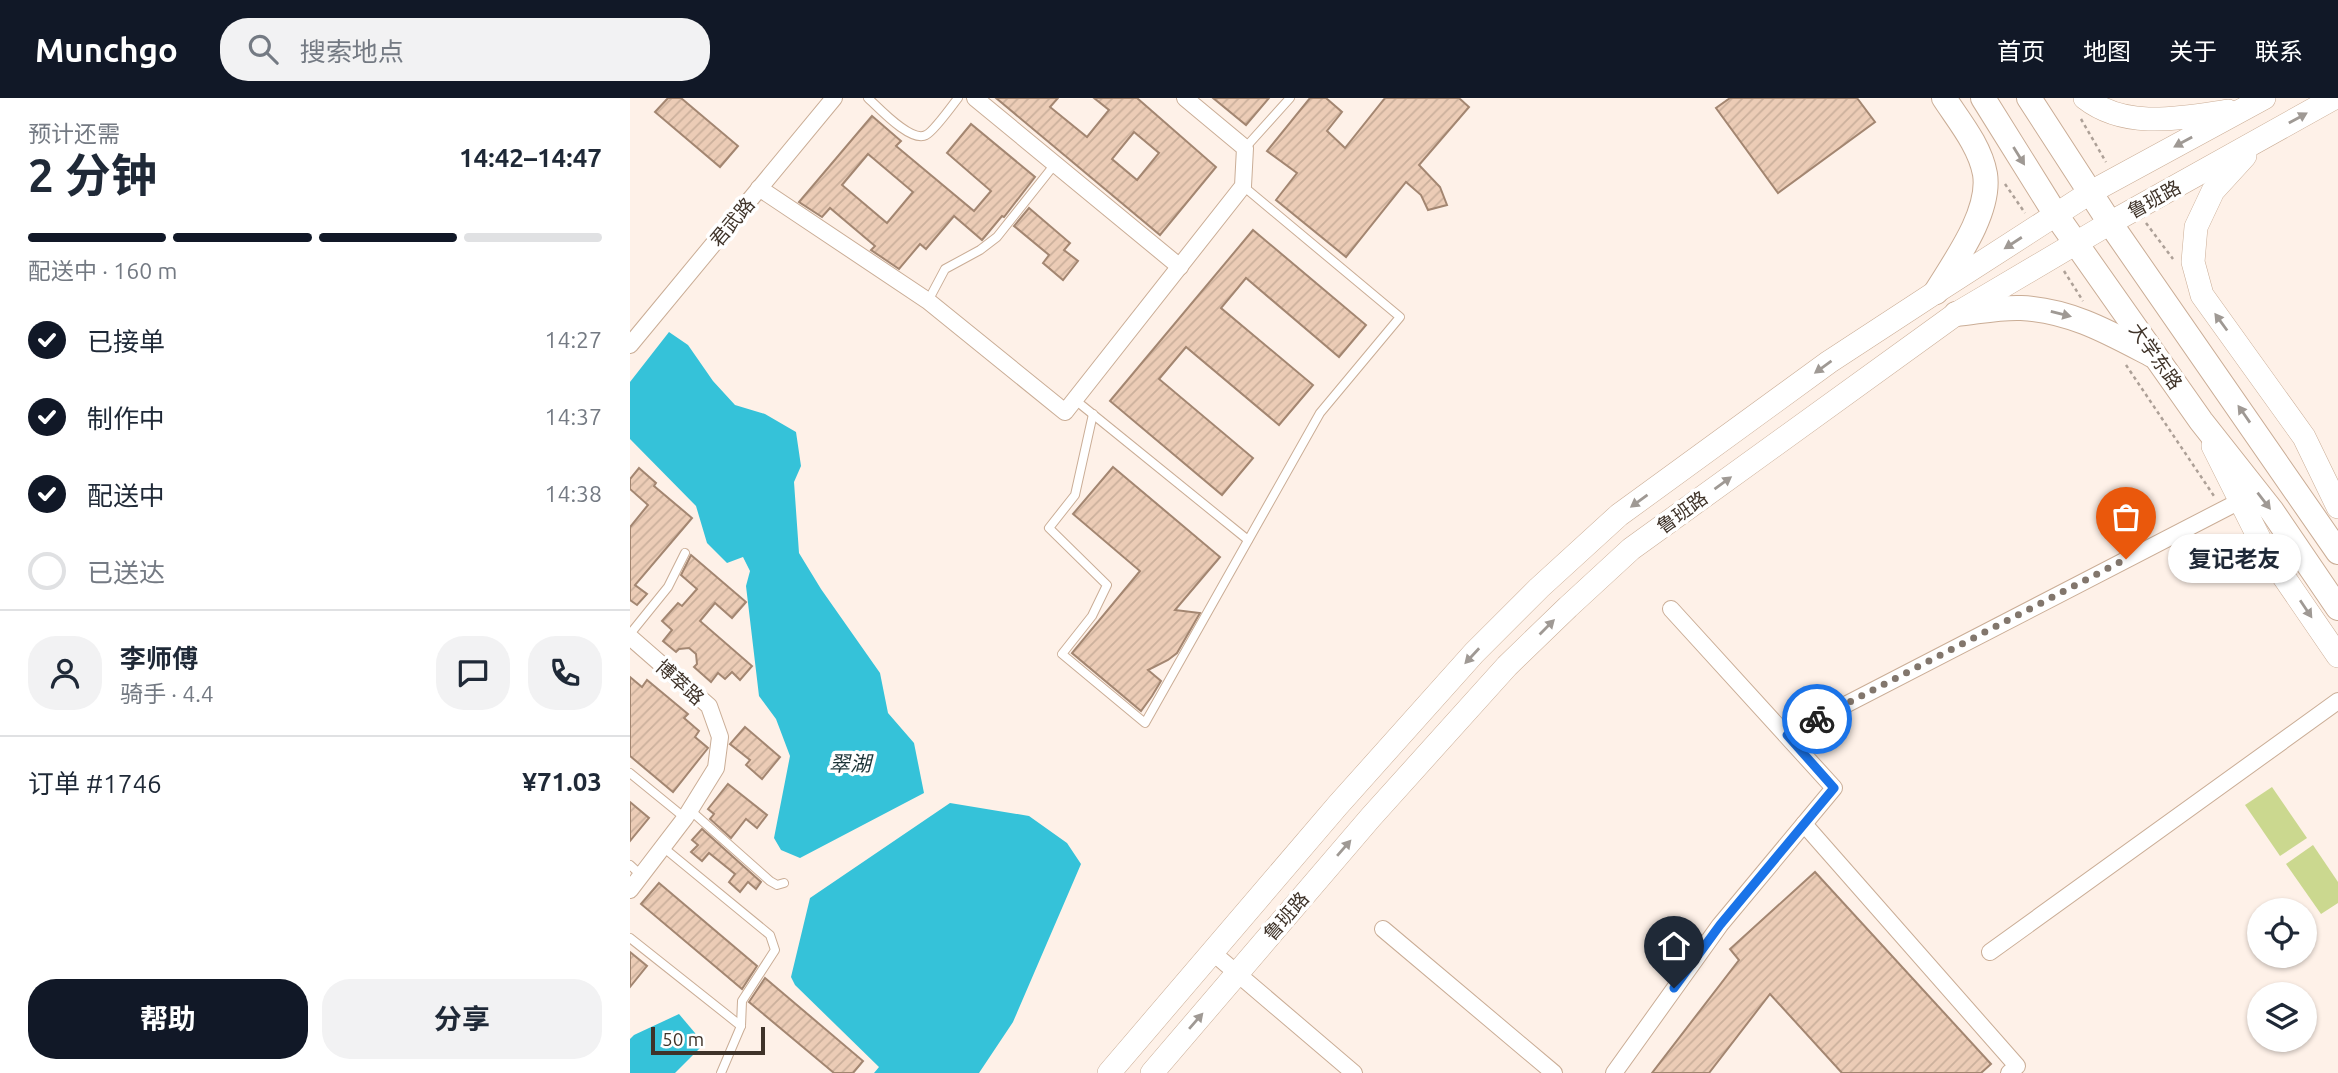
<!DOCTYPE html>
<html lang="zh">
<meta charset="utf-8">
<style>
:root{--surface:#fff;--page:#f2f2f3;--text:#1f2937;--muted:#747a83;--line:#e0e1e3;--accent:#111827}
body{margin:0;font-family:Ubuntu,"Noto Sans SC",sans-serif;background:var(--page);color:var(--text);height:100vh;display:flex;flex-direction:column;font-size:26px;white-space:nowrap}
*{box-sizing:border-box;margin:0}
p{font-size:23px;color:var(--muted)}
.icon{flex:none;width:38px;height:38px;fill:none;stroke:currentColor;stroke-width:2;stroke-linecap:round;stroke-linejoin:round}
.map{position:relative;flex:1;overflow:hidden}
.sheet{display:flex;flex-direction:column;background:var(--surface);width:630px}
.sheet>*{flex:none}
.fabs{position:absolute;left:1617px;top:800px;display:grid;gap:14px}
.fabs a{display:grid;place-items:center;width:70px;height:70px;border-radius:50%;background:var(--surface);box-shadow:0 2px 5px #0004;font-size:35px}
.scale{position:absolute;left:21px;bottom:18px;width:114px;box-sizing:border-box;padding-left:7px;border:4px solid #3f3329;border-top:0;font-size:19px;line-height:24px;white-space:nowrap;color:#3f3329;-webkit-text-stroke:5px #fff;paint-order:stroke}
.pin{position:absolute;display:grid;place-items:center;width:60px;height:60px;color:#fff;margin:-72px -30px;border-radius:50% 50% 50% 0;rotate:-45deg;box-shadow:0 0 7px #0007}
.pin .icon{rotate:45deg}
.courier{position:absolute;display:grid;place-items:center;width:70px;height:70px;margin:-35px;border:5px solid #1a73e8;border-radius:50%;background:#fff;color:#222;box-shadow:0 2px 9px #0007}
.bubble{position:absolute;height:49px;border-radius:24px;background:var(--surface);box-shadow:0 2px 5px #0004;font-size:23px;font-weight:700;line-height:49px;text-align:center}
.head em{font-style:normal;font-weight:700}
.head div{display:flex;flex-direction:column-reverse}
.head{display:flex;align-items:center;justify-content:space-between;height:119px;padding:0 28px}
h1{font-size:46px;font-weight:700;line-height:52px}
.bar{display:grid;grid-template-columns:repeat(4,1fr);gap:10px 7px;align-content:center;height:84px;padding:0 28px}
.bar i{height:9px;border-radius:5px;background:var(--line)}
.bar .active{background:var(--accent)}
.bar p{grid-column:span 4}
.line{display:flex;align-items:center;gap:18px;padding:0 28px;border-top:2px solid var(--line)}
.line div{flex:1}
.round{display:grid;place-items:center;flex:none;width:74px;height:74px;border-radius:28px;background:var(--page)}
ol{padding:0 28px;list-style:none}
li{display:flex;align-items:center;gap:21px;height:77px}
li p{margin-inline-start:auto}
li .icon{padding:7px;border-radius:50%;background:var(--accent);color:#fff;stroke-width:4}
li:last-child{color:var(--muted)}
li i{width:38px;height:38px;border:4px solid var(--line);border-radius:50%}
.button{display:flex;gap:14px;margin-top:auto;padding:14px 28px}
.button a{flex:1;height:80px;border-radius:28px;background:var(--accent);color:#fff;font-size:28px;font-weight:700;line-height:80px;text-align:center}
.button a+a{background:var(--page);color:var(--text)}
header{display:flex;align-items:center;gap:42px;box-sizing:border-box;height:98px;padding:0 35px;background:var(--accent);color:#fff}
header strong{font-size:33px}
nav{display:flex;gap:38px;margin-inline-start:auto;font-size:24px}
.search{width:490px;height:63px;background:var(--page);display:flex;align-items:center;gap:18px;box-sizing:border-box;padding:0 24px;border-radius:28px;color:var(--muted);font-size:26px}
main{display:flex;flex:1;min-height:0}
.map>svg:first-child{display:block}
.pitch{fill:#cbd88f}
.water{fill:#35c2d9}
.building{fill:url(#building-hatch);stroke:#a38671;stroke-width:2;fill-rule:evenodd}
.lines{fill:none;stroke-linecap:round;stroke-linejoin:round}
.lane-casing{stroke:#caad96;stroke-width:10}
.street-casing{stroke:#caad96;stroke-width:18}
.secondary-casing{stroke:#caad96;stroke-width:24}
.primary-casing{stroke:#caad96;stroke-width:26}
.path{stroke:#ada097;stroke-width:2.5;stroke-dasharray:3.5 3.5;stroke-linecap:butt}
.lane{stroke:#fff;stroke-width:8}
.street{stroke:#fff;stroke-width:16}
.secondary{stroke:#fff;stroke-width:23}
.primary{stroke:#fff;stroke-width:24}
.oneway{fill:#9f9994}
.done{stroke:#82766c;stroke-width:7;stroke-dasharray:0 12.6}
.route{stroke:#1a73e8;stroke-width:9}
.labels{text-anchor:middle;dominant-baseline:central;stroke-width:7;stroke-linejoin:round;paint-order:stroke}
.street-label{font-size:19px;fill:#3f3329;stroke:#fff}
.water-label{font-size:21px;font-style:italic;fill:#1c3337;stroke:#fff}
</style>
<header>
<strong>Munchgo</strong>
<div class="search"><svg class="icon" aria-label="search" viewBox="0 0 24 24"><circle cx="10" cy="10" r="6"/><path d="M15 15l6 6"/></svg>搜索地点</div>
<nav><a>首页</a><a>地图</a><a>关于</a><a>联系</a></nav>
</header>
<main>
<section class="sheet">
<div class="head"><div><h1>2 分钟</h1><p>预计还需</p></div><em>14:42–14:47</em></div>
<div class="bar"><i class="active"></i><i class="active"></i><i class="active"></i><i></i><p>配送中 · 160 m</p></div>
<ol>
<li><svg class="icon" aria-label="check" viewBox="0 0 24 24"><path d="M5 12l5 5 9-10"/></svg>已接单<p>14:27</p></li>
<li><svg class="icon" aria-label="check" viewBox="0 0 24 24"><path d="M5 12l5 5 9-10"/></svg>制作中<p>14:37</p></li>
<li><svg class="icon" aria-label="check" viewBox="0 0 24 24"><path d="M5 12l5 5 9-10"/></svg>配送中<p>14:38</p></li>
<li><i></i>已送达</li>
</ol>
<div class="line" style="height:126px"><a class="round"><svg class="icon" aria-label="person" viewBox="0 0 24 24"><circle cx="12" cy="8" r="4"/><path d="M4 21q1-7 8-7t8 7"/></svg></a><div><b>李师傅</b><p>骑手 · 4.4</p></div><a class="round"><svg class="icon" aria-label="chat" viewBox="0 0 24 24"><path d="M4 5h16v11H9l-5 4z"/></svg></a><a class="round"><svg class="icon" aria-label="phone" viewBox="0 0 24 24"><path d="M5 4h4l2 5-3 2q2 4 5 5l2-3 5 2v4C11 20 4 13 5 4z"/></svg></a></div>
<div class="line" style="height:91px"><div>订单 #1746</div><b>¥71.03</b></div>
<div class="button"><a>帮助</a><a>分享</a></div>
</section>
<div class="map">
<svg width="1708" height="975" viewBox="0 0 1708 975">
<defs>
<pattern id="building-hatch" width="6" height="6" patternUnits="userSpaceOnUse" patternTransform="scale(1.75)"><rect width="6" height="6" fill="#ecccb6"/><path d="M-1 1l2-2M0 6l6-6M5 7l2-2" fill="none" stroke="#cbb09c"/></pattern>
</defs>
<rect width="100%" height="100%" fill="#fef1e8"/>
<!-- pitch -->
<g class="pitch">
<path d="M1642 689 1677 740 1650 758 1615 707Z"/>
<path d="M1683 747 1708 784V805L1691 816 1656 766Z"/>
</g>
<!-- water -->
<g class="water">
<path d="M39 234 58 247 83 283 105 307 135 316 166 334 171 368 164 384 169 455 191 491 250 575 258 615 284 645 294 695 170 760 151 752 144 740 160 658 146 621 129 598 116 488 120 473 113 459 97 465 77 445 66 408 0 341V284Z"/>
<path d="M320 705 399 718 437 745 451 766 383 924 349 975H244L249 969 165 887 161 879 180 800Z"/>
<path d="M49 916 65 935 70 950 45 975H0V941L4 937Z"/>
</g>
<!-- building -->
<g class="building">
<path d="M38 0H51L108 48 90 69 25 14Z"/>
<path d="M366 0H428L420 9 457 39 479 12 464 0H507L586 69 530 137ZM504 34 529 55 507 82 482 61Z"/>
<path d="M583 0H639L616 27Z"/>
<path d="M680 0H696L712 14 697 33 715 50 755 0H829L839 9 789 67 810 89 817 107 798 112 791 97 776 84 716 159 646 102 667 75 637 53Z"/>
<path d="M1100 0H1227L1245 24 1148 95 1086 10Z"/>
<path d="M242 18 271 43 266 48 344 113 361 93 317 55 341 26 405 79 374 119 372 118 352 142 324 118 296 151 290 146 269 171 241 152 245 148 200 110 192 119 169 104ZM238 56 283 94 257 125 212 87Z"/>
<path d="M399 110 440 145 434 152 448 163 433 182 413 165 419 157 384 128Z"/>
<path d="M623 132 736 227 709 259 616 180 591 210 683 287 649 327 556 249 529 281 623 360 592 397 480 303Z"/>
<path d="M483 369 590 459 545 512 570 515 547 555 538 562 518 572 531 583 522 598 511 613 442 555 510 473 443 416Z"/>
<path d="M9 370 26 385 24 388 62 420 5 487 17 496 7 507 0 502V429L18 407 0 391V381Z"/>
<path d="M61 457 116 504 102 520 85 505 70 523 122 568 110 582 102 574 95 581 88 575 81 584 64 569 67 566 66 556 59 550 49 551 46 554 33 543 42 532 32 523 48 505 52 508 67 491 51 477Z"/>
<path d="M0 579 12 589 17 582 58 616 54 620 69 633 65 639 78 650 43 694 0 658Z"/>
<path d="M115 629 150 659 132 681 116 667 120 662 100 646Z"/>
<path d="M98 686 137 717 127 730 116 721 101 740 80 721 84 716 78 711Z"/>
<path d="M0 704 19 720 0 743Z"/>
<path d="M72 731 131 784 126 791 118 784 110 794 99 784 105 776 79 755 72 763 61 754 68 747 62 742Z"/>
<path d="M1185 774 1361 966 1351 975H1212L1140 896 1079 975H1022L1109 862 1100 851Z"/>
<path d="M29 785 127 868 112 891 11 806Z"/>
<path d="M0 854 17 868 0 889Z"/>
<path d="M135 880 233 963 223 975H204L119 904Z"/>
</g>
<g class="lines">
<defs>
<g id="lane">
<path d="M238 0C249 10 281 45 296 37 303 34 322 8 328 0"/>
<path d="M615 50 660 0"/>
<path d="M298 203 315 171 350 152 367 139 425 66"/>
<path d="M444 301 618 442"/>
<path d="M463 316 445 397 419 430 477 487 462 518 432 556 515 625 690 315 770 219 613 88"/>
<path d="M0 536 38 489 55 455"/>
<path d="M0 675 55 720"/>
<path d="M60 712 140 783 147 787 154 785"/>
<path d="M34 750 140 837 145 852 112 903 111 928 91 975"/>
<path d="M0 767 12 778"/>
<path d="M0 840 111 928"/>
</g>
<g id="street">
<path d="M345 0 550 169"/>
<path d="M129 90 298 203 435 314 613 88 615 50 555 0"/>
<path d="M0 247 204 0"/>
<path d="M0 539 79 608 90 639 86 670 55 720 0 792"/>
<path d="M1157 637 1610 403"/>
<path d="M1174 726 1387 968 1379 975"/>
<path d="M753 831 924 975"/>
<path d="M582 854 724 975"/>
<path d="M1360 854 1708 603"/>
<path d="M984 975 1090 827 1204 690 1041 511"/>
</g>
<g id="secondary">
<path d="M1455 0C1496 32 1551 20 1598 13"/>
<path d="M1615 58 1583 93 1566 129 1563 164 1572 197 1674 339 1708 409"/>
<path d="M1583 348 1634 450 1708 558"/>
<path d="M479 975 708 707 844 555 909 490 989 417 1199 264 1306 194 1461 94 1634 0"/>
<path d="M522 975 741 719 877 568 938 509 1001 451 1326 216 1480 125 1704 0"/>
</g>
<g id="primary">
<path d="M1353 0 1426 117 1571 323 1642 413 1708 510"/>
<path d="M1399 0 1480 125 1708 454"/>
<path d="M1306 194C1325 163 1361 114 1355 76 1350 48 1329 23 1314 0"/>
<path d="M1326 216C1347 214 1370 209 1391 210 1440 212 1480 235 1522 257"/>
</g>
</defs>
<!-- lane casing -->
<use href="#lane" class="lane-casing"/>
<!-- street casing -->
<use href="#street" class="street-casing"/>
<!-- secondary casing -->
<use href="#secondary" class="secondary-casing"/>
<!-- primary casing -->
<use href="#primary" class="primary-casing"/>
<!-- path -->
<g class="path">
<path d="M1451 21 1476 64"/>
<path d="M1375 86 1395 115"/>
<path d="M1516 125 1543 161"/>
<path d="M1434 173 1453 203"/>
<path d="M1496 267 1584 398"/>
</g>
<!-- lane -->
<use href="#lane" class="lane"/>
<!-- street -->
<use href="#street" class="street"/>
<!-- secondary -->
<use href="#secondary" class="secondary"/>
<!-- primary -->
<use href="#primary" class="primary"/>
</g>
<!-- one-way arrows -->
<defs><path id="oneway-solid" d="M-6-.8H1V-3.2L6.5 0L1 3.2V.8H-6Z" transform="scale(1.75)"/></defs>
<g class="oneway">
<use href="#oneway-solid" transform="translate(1668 20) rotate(-29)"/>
<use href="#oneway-solid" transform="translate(1553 44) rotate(151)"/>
<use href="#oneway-solid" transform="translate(1389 58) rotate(58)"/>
<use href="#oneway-solid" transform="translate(1383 145) rotate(147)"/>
<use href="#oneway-solid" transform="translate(1431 216) rotate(14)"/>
<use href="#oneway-solid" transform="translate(1591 224) rotate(-126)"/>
<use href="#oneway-solid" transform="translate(1193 269) rotate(144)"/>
<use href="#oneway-solid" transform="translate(1614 316) rotate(-125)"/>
<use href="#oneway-solid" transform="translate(1093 385) rotate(-36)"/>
<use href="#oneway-solid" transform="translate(1009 403) rotate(144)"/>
<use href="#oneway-solid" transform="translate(1634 403) rotate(52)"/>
<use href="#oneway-solid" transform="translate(1676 511) rotate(56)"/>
<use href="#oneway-solid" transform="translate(917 529) rotate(-45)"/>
<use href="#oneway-solid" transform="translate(842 558) rotate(133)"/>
<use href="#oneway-solid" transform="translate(714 750) rotate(-49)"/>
<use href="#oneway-solid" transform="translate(566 923) rotate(-49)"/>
</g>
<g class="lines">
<!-- done -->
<path class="done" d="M1187 621 1496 461"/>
<!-- route -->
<path class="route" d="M1044 890 1090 827 1204 690 1157 637 1187 621"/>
</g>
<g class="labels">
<!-- street labels -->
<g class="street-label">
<text transform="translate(1524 101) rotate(-29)">鲁班路</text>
<text transform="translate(102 124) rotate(-50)">君武路</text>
<text transform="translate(1526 258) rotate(55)">大学东路</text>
<text transform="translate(1052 414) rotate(-36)">鲁班路</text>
<text transform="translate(50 584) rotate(42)">博萃路</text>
<text transform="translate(656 818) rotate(-49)">鲁班路</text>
</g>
<!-- water labels -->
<g class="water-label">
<text x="220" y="665">翠湖</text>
</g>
</g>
</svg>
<div class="fabs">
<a><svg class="icon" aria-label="locate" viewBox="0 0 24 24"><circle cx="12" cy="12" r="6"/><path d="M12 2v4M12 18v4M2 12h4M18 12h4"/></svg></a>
<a><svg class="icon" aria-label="layers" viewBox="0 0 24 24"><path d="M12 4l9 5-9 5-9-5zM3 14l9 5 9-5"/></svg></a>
</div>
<div class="scale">50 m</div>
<div class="pin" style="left:1496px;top:461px;background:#ea580c"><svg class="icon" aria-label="bag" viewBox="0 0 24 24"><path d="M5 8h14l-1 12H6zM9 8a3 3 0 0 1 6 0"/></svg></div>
<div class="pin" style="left:1044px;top:890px;background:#1f2937"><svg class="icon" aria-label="home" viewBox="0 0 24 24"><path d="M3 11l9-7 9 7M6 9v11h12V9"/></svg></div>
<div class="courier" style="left:1187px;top:621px"><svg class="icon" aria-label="bike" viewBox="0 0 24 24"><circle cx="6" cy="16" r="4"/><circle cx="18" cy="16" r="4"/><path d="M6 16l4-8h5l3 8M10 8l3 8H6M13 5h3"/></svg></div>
<div class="bubble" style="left:1538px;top:436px;width:133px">复记老友</div>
</div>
</main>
